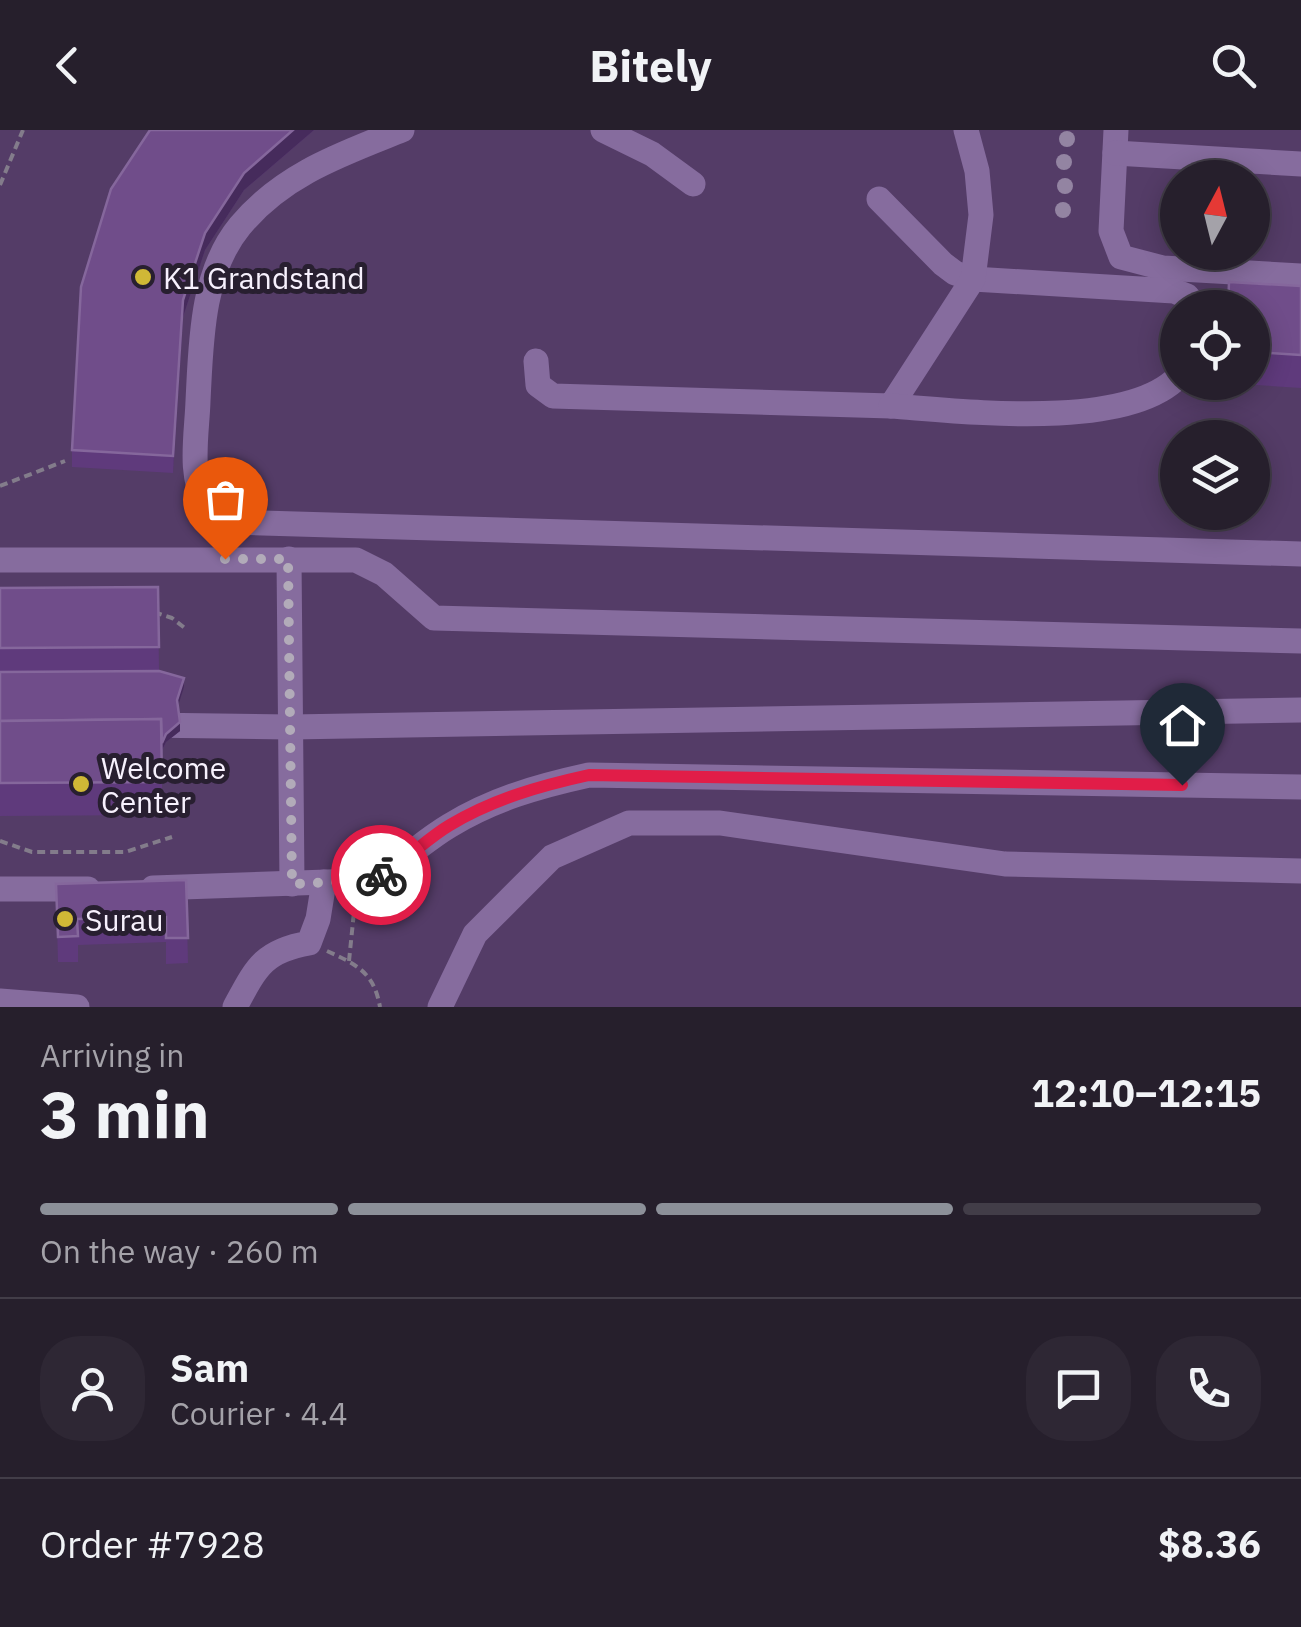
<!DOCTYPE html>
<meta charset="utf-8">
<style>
:root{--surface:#261f2c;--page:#2e2734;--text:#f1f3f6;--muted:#a4a2a9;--line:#423d48;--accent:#8c9099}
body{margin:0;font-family:"IBM Plex Sans",sans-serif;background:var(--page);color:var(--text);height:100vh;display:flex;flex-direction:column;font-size:38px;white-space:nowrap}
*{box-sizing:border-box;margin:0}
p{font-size:32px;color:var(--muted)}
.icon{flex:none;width:55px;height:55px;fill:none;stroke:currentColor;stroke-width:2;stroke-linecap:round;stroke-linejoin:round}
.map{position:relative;height:877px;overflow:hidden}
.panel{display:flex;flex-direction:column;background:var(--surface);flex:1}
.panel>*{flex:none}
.needle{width:65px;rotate:7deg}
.fabs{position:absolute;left:1160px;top:30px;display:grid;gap:20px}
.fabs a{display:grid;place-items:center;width:110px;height:110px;border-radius:50%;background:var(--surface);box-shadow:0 5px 25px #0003,0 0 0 2px var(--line);font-size:50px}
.pin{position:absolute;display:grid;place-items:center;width:85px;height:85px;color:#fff;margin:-102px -42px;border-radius:50% 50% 50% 0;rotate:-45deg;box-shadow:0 0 10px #0007}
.pin .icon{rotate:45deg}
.courier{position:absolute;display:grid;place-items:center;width:100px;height:100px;margin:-50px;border:8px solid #e11d48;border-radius:50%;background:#fff;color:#222;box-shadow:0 2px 12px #0007}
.head em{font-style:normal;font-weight:800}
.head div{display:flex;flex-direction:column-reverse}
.head{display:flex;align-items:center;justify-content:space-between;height:170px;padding:0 40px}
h1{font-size:65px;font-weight:800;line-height:75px}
.bar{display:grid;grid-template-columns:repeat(4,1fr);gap:15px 10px;align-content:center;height:120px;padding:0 40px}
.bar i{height:12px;border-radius:8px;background:var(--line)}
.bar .active{background:var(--accent)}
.bar p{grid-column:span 4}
.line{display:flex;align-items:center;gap:25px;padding:0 40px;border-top:2px solid var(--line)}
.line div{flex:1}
.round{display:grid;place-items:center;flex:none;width:105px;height:105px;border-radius:40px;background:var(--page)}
header{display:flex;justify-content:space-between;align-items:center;height:130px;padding:0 40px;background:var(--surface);font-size:45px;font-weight:800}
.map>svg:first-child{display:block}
.green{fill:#543c67;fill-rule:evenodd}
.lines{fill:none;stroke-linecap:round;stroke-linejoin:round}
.path{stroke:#837c8b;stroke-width:4;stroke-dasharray:8 5;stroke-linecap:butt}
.minor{stroke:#866c9e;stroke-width:25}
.tree{fill:#9384a2}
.wall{fill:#5f3a7c}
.shaded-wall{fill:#462b5c}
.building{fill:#704d8a;stroke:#85679c;stroke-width:2.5}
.done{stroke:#b2abb9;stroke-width:10;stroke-dasharray:0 18}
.route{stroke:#e11d48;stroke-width:12}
.poi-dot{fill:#d0b836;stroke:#281f30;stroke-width:4}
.labels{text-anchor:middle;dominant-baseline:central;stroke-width:10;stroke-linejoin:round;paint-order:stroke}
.poi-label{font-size:30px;fill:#f7f1fd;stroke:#281f30;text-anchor:start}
</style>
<header><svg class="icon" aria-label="back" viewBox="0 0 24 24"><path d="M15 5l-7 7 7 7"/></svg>Bitely<svg class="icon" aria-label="search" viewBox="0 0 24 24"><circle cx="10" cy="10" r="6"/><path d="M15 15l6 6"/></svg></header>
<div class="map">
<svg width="1301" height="877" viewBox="0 0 1301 877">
<rect width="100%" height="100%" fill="#32293a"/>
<!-- green -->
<path class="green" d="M0 0H1301V877H0ZM1178 48H1252V122H1178ZM1178 178H1252V252H1178ZM1178 308H1252V382H1178Z"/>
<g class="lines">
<!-- path -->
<g class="path">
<path d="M0 55 23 0"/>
<path d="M0 356 65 331"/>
<path d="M154 482 172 488 186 499"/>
<path d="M0 711 32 722H125L172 707"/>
<path d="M327 821C358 835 374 843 380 877"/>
<path d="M349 831 355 772"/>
</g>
<!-- minor -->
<g class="minor">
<path d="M402 0C342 24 283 44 240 96 201 143 201 214 198 271 197 304 188 346 207 376 213 386 221 388 232 392L1301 424"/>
<path d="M603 0 652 24 693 54"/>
<path d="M1116 0 1111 101 1121 127 1163 138 1301 146"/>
<path d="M1115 23 1301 34"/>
<path d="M879 69 943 134 955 143 973 149 1174 161 1187 166 1197 178"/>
<path d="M536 231 538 255 553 266 891 276 973 149 981 85 977 41 966 0"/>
<path d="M891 276C962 281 1125 301 1178 247"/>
<path d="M289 429 292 754"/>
<path d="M0 430H356L384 444 434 488 1301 511"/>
<path d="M145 595 291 597 1301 580"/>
<path d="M153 758 356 751C397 741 414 717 449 696 493 669 539 656 589 645L1301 657"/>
<path d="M0 759H88"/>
<path d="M0 871 77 877"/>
<path d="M235 877C256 838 263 821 309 813L318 789 324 752"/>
<path d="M440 877 475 804 552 727 629 693H720L1005 734 1301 741"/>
</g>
</g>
<!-- trees -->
<g class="tree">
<circle cx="1067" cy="9" r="8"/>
<circle cx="1064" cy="32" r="8"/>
<circle cx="1065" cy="56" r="8"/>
<circle cx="1063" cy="80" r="8"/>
</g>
<!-- wall -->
<g class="wall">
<path d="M150 0H314L244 60 205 120 183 187 173 343 72 337V320Z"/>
<path d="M1301 156V258L1226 253 1252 252V178Z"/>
<path d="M158 457 159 541 184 557 177 576 180 601 166 612 162 621V685L0 686V458Z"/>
<path d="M186 750 188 833 166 834V812L78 815V832H58L56 754Z"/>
</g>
<!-- shaded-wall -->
<g class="shaded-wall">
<path d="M293 0H314L244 60 205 120 183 187 173 343 183 170 205 103 244 43Z"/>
<path d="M184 548V557L177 579V570Z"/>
<path d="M180 592V601L166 612 161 622V613L166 604Z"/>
</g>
<!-- building -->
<g class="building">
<path d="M150 0H293L244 43 205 103 183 170 173 326 72 320 81 157 111 59Z"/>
<path d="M1229 152 1301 156V225L1252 222V178H1228Z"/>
<path d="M158 457 159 517 0 518V458Z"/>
<path d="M159 541 184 548 177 570 180 592 166 604 162 613 161 589 0 591V542Z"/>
<path d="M161 589 162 652 0 653V591Z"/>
<path d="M186 750 188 808H166V787L77 789 78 806 58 807 56 754Z"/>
</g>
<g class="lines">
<!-- done -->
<path class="done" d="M225 429H288L292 754 356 751 381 745"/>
<!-- route -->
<path class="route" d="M381 745C406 731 426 709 450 695 494 669 539 656 589 645L1182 655"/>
</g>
<!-- markers -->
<g class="poi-dot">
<circle cx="143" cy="147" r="10"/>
<circle cx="81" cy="654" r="10"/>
<circle cx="65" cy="789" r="10"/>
</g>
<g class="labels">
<!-- poi labels -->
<g class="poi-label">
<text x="163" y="147">K1 Grandstand</text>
<text x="101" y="637">Welcome<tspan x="101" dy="34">Center</tspan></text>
<text x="85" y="789">Surau</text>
</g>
</g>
</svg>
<div class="fabs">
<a><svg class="needle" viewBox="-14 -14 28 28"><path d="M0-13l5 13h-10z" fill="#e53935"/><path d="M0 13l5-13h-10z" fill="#a4a2a9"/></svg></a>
<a><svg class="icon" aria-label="locate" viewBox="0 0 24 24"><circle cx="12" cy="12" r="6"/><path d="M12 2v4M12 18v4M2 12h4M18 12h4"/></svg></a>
<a><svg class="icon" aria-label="layers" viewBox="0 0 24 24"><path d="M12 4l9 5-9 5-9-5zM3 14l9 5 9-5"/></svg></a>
</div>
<div class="pin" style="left:225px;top:429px;background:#ea580c"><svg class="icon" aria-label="bag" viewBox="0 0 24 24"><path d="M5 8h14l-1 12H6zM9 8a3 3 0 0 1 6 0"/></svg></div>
<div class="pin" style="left:1182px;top:655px;background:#1f2937"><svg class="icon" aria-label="home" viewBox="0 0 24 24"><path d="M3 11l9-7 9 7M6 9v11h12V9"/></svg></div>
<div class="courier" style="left:381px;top:745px"><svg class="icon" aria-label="bike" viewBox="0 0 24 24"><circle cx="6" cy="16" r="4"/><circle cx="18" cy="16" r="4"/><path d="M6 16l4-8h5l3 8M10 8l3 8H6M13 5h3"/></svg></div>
</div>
<section class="panel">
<div class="head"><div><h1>3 min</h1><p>Arriving in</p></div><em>12:10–12:15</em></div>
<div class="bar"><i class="active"></i><i class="active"></i><i class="active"></i><i></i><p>On the way · 260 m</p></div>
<div class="line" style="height:180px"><a class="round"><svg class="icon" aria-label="person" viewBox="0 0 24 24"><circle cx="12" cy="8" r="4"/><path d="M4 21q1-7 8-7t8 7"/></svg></a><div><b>Sam</b><p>Courier · 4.4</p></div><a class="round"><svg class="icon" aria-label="chat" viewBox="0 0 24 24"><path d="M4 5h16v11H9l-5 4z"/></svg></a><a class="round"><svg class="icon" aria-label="phone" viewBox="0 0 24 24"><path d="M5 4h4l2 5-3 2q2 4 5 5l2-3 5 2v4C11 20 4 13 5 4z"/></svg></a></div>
<div class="line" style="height:130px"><div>Order #7928</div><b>$8.36</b></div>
</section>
